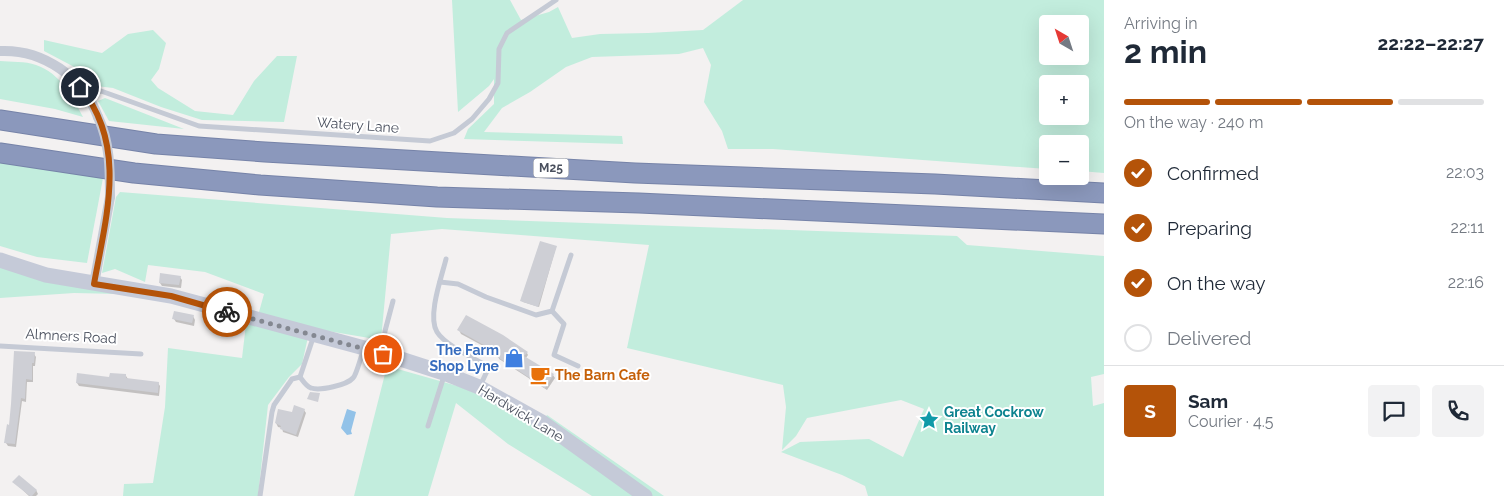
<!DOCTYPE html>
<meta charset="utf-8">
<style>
:root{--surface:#fff;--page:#f2f2f3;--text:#1f2937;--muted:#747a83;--line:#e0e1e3;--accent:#b45309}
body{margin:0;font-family:Raleway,sans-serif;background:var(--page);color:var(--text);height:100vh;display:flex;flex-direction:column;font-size:19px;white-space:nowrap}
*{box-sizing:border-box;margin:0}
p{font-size:16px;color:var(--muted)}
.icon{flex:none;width:28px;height:28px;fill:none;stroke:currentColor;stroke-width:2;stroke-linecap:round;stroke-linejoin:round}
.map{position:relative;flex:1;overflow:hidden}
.drawer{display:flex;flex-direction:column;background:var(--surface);width:400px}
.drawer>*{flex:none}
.needle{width:32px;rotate:321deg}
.tools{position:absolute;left:1039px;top:15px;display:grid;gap:10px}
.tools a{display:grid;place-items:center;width:50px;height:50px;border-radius:5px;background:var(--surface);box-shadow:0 5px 20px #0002;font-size:25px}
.pin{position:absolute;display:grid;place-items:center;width:42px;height:42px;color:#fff;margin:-21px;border:2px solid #fff;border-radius:50%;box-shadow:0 1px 5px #0007}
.courier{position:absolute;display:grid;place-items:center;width:50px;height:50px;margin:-25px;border:4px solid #b45309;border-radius:50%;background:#fff;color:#222;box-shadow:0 1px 6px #0007}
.summary em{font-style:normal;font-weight:700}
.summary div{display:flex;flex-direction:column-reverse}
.summary{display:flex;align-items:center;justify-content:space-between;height:85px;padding:0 20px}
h1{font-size:32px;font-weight:700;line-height:38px}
.bar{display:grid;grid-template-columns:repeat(4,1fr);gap:8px 5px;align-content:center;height:60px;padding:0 20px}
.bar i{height:6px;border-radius:4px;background:var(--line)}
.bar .active{background:var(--accent)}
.bar p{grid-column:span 4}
.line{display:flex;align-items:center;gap:12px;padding:0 20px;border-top:1px solid var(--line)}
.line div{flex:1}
.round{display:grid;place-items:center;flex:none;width:52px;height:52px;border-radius:5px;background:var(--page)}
ol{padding:0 20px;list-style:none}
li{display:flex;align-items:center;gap:15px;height:55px}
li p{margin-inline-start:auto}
li .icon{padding:5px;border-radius:50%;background:var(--accent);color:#fff;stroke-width:4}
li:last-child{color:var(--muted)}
li i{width:28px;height:28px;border:2px solid var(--line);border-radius:50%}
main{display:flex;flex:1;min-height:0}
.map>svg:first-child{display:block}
.green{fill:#c2eddd;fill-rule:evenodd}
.water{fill:#92c2e8}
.shadow{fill:#0003}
.building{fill:#cecfd5}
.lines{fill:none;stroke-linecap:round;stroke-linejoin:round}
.highway-casing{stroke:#7683a8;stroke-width:21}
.lane{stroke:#c5cad5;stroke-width:5}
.street{stroke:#c5cad5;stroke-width:10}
.secondary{stroke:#c5cad8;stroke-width:15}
.highway{stroke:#8b98bc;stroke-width:19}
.street-bridge{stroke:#c5cad5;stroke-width:10}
.done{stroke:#848891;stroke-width:5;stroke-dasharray:0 9}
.route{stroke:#b45309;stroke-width:6}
.labels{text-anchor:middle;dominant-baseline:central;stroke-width:4;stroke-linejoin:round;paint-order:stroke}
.shield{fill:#fff;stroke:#80848e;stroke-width:1}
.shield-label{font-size:12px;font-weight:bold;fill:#494f5d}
.street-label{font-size:14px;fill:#494f5d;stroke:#fff}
.shop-label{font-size:14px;font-weight:bold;fill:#366cbe;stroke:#fff;text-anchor:end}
.food-label{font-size:14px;font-weight:bold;fill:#c56008;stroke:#fff;text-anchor:start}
.culture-label{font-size:14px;font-weight:bold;fill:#0d838f;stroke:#fff;text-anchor:start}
</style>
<main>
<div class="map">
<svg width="1104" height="496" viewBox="0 0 1104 496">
<rect width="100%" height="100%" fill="#f3f1f1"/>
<!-- green -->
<g class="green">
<path d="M452 0H510L521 20 549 12 558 7 572 38 600 34 648 33 703 30 743 0H1104V173L1080 171V144H1048L1047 169 773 149H728L722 131 704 102 711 65 703 48 679 54 592 57 566 67 530 92 502 108 484 132 622 136 623 144 464 139 468 129 494 104V79L489 86 458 112ZM1048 24H1080V56H1048ZM1048 84H1080V116H1048Z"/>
<path d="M153 30 166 43 159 69 151 80 158 88 195 111 233 115 254 81 277 56H297L284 122 202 120 161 107 113 88 88 85 80 70 44 51V40L102 53 128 34Z"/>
<path d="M0 61C11 62 25 61 36 65 60 73 72 96 83 117L55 109 0 99Z"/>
<path d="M105 98 184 129 109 121 98 101Z"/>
<path d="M0 157 103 178 87 263 37 257 0 246Z"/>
<path d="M120 192 447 218 957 236 967 245 1104 256V374L1091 377 1093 406 1104 403V496H868L865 486 842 475 781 452 800 442 869 439 903 457 924 409 901 400 807 418 796 436 782 450 786 407 783 385 627 348 649 245 442 229 391 234 381 340 310 328 302 364 289 377 268 405 258 496H123L124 484 153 483 165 407 168 348 242 358 246 324 259 312 264 294 205 272 148 265 145 282 115 269 102 273 116 197Z"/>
<path d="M0 267 120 294 74 293 0 298Z"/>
<path d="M387 366 461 387 542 422 547 415 664 496H592L508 444 456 403 428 496H354Z"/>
</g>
<!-- water -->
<path class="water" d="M347 409 356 412 351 431 352 434 347 435 341 428Z"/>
<!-- shadow -->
<g class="shadow">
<path d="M556 247 539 307 523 302 522 301Z"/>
<path d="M180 277 182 280 181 288 162 286 160 283Z"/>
<path d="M193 316 195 320 194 326 176 322 174 319Z"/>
<path d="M459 330 527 353 528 355 526 358 553 375 555 378 547 390 499 359 498 354 461 334Z"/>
<path d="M34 354 36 357 35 366H33V382H27L26 402 22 401 16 447 8 446 6 443 10 426Z"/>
<path d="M126 376 128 379 158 383 160 386 159 396 79 386 77 383Z"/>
<path d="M304 410 306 413 298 437 283 432 282 428 278 427 276 423 293 414Z"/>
<path d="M14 482 36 490 38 494 36 496H29Z"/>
</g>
<!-- building -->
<g class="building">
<path d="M540 241 557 246 538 307 520 301Z"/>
<path d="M160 273 181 276 179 285 159 283Z"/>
<path d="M174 311 194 315 192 323 172 319Z"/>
<path d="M466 315 503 335 528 352 524 356 554 374 545 388 496 356 498 353 457 330Z"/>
<path d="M14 351 35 352 34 363H32V380L26 379 25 399 21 398 15 444 4 443 7 424 9 425 11 404Z"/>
<path d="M77 373 109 377 110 373 126 374V378L159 382 158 393 76 383Z"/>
<path d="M310 392 320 393 318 402 307 399Z"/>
<path d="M294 405 305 409 296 435 280 429 281 426 275 423 278 409 292 412Z"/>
<path d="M19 475 37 490 32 496H30L12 482Z"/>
</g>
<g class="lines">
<defs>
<g id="highway">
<path d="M0 120 156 144 265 152 635 173 935 184 1104 193"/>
<path d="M0 153 134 173 260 185 437 197 639 203 1104 224"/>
</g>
</defs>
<!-- highway casing -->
<use href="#highway" class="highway-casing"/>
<!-- lane -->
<g class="lane">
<path d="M88 96 101 91 199 126 430 141 454 133 472 119 489 99 498 83 499 49 507 33 556 0"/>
<path d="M446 259C442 276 427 316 437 332 445 345 475 359 489 367L480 386"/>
<path d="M440 282 458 284 486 297 536 315 552 311 571 255"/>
<path d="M552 311 564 324 554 355 578 366"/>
<path d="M0 346 141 354"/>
<path d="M383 350 385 331 393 301"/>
<path d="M300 377 314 335"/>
<path d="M428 426 444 376"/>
<path d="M260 496 272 412 274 405 292 379 300 377C303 381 307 387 311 388 320 391 347 385 353 378 357 374 361 355 364 349"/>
</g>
<!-- street -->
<g class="street">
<path d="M0 51C43 49 83 77 98 117"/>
<path d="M94 284 110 197"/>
</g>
<!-- secondary -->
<path class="secondary" d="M0 260 46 275 171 296 379 352 444 373 479 387 542 422 645 496"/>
<!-- highway -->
<use href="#highway" class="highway"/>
<!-- street-bridge -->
<path class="street-bridge" d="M98 117C110 142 110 170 110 197"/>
</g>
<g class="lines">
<!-- done -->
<path class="done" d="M227 312 383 354"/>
<!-- route -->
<path class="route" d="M80 87C128 145 106 217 94 284L171 296 227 312"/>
</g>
<!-- icons -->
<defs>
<symbol id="shop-bare" viewBox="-9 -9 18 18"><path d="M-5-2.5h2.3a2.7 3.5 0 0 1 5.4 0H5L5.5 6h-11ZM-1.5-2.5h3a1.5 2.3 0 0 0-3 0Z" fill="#3f7fe0" stroke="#fff" stroke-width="2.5" paint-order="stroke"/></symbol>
<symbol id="cafe-bare" viewBox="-9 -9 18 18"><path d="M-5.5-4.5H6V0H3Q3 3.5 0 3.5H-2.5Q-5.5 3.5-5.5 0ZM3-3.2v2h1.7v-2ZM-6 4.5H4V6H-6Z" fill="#e8710a" stroke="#fff" stroke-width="2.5" paint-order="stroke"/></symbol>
<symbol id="sight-bare" viewBox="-9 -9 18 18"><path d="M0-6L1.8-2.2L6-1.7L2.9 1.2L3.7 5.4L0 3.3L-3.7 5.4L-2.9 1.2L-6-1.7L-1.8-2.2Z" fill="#0f9aa8" stroke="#fff" stroke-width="2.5" paint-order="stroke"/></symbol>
</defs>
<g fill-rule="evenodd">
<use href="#shop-bare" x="500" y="344" width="28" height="28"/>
<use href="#cafe-bare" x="526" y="361" width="28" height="28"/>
<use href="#sight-bare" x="915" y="406" width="28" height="28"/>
</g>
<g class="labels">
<!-- shield labels -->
<rect class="shield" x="533.5" y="158.5" width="35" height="19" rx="4"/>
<g class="shield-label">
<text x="551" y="168">M25</text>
</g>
<!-- street labels -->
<g class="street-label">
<text transform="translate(358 125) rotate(4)">Watery Lane</text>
<text transform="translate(71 336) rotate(3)">Almners Road</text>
<text transform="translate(521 413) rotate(31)">Hardwick Lane</text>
</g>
<!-- shop labels -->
<g class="shop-label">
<text x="499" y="350">The Farm<tspan x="499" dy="16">Shop Lyne</tspan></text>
</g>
<!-- food labels -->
<g class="food-label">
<text x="555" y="375">The Barn Cafe</text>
</g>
<!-- culture labels -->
<g class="culture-label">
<text x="944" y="412">Great Cockrow<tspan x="944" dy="16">Railway</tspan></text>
</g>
</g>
</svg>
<div class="tools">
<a><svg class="needle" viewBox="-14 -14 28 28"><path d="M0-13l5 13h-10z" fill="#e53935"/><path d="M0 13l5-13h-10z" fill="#747a83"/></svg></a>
<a>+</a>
<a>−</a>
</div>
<div class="pin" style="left:383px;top:354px;background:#ea580c"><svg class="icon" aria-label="bag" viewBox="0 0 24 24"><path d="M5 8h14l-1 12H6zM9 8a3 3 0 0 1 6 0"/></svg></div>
<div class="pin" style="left:80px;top:87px;background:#1f2937"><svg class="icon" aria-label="home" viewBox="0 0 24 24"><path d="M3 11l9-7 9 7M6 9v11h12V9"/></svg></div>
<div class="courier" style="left:227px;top:312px"><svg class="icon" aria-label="bike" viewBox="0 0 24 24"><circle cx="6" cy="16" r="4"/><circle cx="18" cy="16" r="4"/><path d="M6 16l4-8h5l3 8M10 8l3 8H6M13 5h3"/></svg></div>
</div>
<section class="drawer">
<div class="summary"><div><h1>2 min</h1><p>Arriving in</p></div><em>22:22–22:27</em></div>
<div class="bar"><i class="active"></i><i class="active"></i><i class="active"></i><i></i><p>On the way · 240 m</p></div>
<ol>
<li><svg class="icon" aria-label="check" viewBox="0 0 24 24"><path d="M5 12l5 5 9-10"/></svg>Confirmed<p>22:03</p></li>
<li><svg class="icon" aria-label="check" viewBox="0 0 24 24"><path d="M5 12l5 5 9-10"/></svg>Preparing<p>22:11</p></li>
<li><svg class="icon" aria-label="check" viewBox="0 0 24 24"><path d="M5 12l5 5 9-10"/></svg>On the way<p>22:16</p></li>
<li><i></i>Delivered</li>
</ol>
<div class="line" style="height:90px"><b class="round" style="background:var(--accent);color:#fff">S</b><div><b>Sam</b><p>Courier · 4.5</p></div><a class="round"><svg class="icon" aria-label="chat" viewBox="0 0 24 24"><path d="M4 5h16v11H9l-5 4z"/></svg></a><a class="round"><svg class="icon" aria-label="phone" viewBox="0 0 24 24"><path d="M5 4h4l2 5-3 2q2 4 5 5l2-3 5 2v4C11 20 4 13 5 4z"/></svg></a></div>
</section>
</main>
